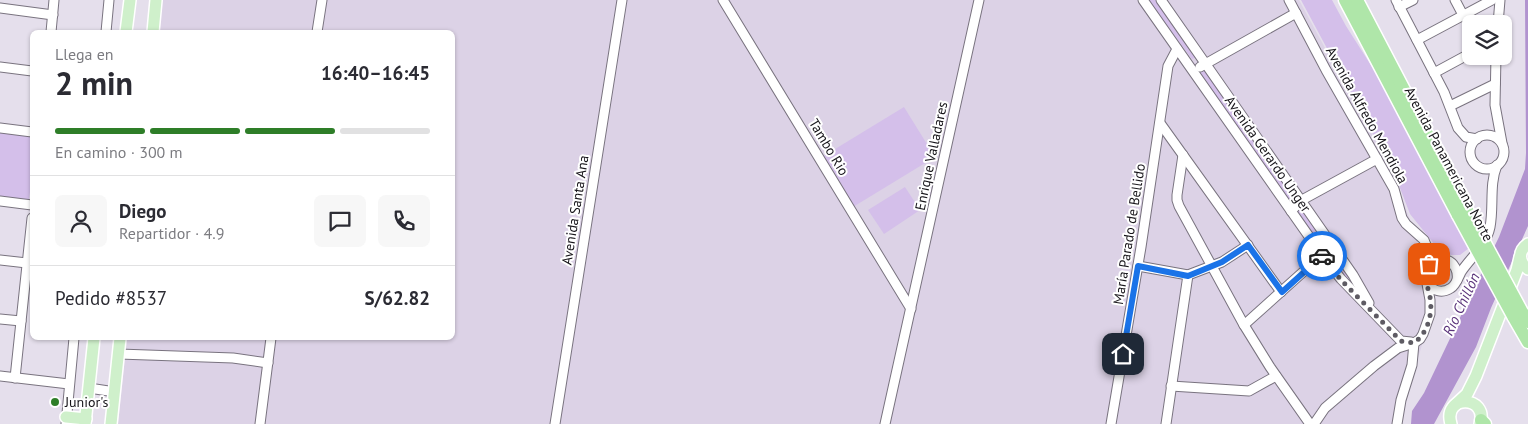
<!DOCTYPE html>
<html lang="es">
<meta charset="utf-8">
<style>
:root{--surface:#fff;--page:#f7f7f7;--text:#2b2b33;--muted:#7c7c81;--line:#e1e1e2;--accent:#2e7e28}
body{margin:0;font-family:"PT Sans",sans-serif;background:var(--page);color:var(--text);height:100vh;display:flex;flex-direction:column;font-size:19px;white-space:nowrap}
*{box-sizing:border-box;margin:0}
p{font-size:16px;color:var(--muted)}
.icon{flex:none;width:28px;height:28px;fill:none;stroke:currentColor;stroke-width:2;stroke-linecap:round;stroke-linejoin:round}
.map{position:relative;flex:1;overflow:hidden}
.drawer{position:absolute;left:30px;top:30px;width:425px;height:310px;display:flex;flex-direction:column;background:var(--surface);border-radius:8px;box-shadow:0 1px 4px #0004}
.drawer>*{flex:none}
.controls{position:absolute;left:1462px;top:15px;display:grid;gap:10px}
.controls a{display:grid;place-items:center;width:50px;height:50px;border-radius:8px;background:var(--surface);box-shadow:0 1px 4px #0004;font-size:25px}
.pin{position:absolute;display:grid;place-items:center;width:42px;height:42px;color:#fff;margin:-21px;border-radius:10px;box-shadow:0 2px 8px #0006}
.courier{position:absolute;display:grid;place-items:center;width:50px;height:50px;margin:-25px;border:4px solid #1a73e8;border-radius:50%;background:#fff;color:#222;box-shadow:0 1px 6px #0007}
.head em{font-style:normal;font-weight:600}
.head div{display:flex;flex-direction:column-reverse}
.head{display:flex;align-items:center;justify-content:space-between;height:85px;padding:0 25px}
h1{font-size:32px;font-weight:600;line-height:38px}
.bar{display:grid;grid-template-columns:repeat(4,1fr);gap:8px 5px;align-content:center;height:60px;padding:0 25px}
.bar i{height:6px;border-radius:4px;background:var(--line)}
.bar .active{background:var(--accent)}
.bar p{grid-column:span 4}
.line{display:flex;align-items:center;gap:12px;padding:0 25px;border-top:1px solid var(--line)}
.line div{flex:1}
.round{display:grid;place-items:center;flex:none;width:52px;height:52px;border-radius:8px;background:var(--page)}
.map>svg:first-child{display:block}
.built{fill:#dcd2e6}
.green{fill:#d4bfea}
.water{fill:#b193cf}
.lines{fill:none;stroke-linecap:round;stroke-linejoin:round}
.minor-casing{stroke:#79737f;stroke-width:11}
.major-casing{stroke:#fff;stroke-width:14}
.highway-casing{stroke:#fff;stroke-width:15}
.minor{stroke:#fff;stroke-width:9}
.major{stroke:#cff0cb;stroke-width:11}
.highway{stroke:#afe6a9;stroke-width:12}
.highway-bridge-casing{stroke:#fff;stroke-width:15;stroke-linecap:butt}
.highway-bridge{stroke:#afe6a9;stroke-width:12}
.done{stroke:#5e5b63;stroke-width:5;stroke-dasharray:0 9}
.route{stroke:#1a73e8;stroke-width:6}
.poi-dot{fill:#2e7e28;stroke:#fff;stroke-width:2}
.labels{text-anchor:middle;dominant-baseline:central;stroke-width:4;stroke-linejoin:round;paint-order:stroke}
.street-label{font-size:14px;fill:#161419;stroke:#fff}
.poi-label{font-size:14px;fill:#161419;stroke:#fff;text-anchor:start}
.water-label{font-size:15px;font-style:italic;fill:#5b347b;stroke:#fff}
</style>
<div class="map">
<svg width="1528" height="424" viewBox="0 0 1528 424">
<rect width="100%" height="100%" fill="#e5dfec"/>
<!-- built -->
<path class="built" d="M161 0H1299L1394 175 1417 240 1428 313 1422 345 1401 413V424H118L127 338H452V32H158Z"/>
<!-- green -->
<g class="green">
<path d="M1148 0H1156L1197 57 1192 59Z"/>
<path d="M1301 0H1332L1346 26 1381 81 1469 248 1460 255H1451L1439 250 1410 214 1395 175Z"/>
<path d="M1203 67 1297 200 1290 205 1197 70Z"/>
<path d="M904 107 935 157 853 207 822 157Z"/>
<path d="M0 131 32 135V174L29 200 0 197Z"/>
<path d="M905 187 920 210 884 234 868 210Z"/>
<path d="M1302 207 1333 252 1357 293 1297 212Z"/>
</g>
<!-- water -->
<path class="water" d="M1525 0H1528V226L1491 308 1476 347 1434 424H1411L1412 411 1424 393 1466 305 1499 237 1525 169 1526 153Z"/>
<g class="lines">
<defs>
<g id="minor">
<path d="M723 0 911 309"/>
<path d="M1143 0 1322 255 1341 279 1401 341 1411 342"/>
<path d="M1161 0 1353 275 1369 303"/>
<path d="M1289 0 1326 70 1394 189 1402 218 1406 224 1424 240 1428 250 1429 255 1425 273 1430 300V314L1423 334 1420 339 1414 343 1398 348 1374 366 1325 408 1314 424"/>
<path d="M1396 0 1444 92 1458 128 1466 137 1477 139"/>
<path d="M1455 0 1463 15"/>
<path d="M1399 7 1413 0"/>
<path d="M0 8 53 15"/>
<path d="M1498 24 1500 0"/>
<path d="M51 32 54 0"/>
<path d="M106 32 109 0"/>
<path d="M317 32 322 0"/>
<path d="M1417 40 1492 0"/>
<path d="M1496 56 1495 105 1502 143"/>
<path d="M0 67 32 71"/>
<path d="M1200 67 1296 13"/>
<path d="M1434 73 1471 53"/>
<path d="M1450 106 1495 84"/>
<path d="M1160 123 1281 292"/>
<path d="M0 128 32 132"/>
<circle cx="1487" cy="152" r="17"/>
<path d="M1183 155 1177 195V200L1179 206 1244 325 1270 367 1310 424"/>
<path d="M0 201 32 205"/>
<path d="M1291 211 1302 200 1377 159"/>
<path d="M0 260 27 263"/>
<path d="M1138 266 1188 275 1222 262 1248 245"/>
<path d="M1426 268C1438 251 1460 260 1457 280"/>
<path d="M1427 283C1433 291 1442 294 1451 288 1456 285 1458 278 1461 272 1471 257 1486 246 1490 227 1494 206 1489 185 1497 165"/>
<path d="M0 319 21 321"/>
<path d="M1244 325 1322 255"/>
<path d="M119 354 233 358 268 363"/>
<path d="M0 376 69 384"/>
<path d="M15 378 32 218"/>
<path d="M1171 386 1249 391 1276 376"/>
<path d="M89 388 115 392"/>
<path d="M66 424 74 338"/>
<path d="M260 424 271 338"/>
<path d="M555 424 622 0"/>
<path d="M885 424 979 0"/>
<path d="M1111 424 1141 247 1168 66 1177 49"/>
<path d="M1166 424 1188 275"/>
<path d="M1397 424 1401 400 1412 365 1414 343"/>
</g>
<g id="major">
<path d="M126 32 130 0"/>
<path d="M153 32 156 0"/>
<path d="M1528 244C1518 251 1518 262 1528 269"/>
<path d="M1454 406 1467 394 1476 376 1517 270 1520 257"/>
<path d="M66 417 86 419"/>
<path d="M85 424 94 338"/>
<path d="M111 424 120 338"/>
<path d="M1451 424C1442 394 1489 395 1480 424"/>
</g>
<g id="highway">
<path d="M1345 0 1458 215"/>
<path d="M1357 0 1467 210"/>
<path d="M1522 312 1528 322"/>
<path d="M1513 316 1528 342"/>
<path d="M1481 420 1485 424"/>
</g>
</defs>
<!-- minor casing -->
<use href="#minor" class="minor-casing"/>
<!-- major casing -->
<use href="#major" class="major-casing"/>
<!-- highway casing -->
<use href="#highway" class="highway-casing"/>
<!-- minor -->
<use href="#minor" class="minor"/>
<!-- major -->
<use href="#major" class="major"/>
<!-- highway -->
<use href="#highway" class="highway"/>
<defs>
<g id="highway-bridge">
<path d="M1467 210 1522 312"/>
<path d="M1458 215 1513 316"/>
</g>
</defs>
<!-- highway-bridge casing -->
<use href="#highway-bridge" class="highway-bridge-casing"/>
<!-- highway-bridge -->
<use href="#highway-bridge" class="highway-bridge"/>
</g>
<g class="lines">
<!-- done -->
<path class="done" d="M1322 256 1341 280 1401 341 1414 343C1428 333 1433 313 1430 297 1428 285 1421 275 1429 264"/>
<!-- route -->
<path class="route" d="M1123 354 1138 266 1188 276 1222 262 1248 245 1282 292 1322 256"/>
</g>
<!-- markers -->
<circle class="poi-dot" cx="55" cy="402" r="5"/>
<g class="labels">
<!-- street labels -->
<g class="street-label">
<text transform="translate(1367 115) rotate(61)">Avenida Alfredo Mendiola</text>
<text transform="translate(829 147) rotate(59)">Tambo Rio</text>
<text transform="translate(1268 154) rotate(55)">Avenida Gerardo Unger</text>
<text transform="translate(931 156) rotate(-78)">Enrique Valladares</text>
<text transform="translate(1449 164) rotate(62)">Avenida Panamericana Norte</text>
<text transform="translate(575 210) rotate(-81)">Avenida Santa Ana</text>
<text transform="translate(1129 234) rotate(-81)">María Parado de Bellido</text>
</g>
<!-- poi labels -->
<g class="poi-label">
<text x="65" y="402">Junior's</text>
</g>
<!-- water labels -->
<g class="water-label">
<text transform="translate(1461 304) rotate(-65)">Río Chillón</text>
</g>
</g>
</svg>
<div class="controls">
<a><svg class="icon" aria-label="layers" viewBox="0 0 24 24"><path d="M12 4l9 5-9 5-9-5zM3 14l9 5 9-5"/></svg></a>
</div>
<div class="pin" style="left:1429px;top:264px;background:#ea580c"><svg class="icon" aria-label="bag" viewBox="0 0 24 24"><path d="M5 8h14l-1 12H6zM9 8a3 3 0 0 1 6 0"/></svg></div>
<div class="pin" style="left:1123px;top:354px;background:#1f2937"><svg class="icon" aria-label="home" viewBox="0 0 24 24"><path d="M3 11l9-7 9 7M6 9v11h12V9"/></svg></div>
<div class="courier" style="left:1322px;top:256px"><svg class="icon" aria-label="car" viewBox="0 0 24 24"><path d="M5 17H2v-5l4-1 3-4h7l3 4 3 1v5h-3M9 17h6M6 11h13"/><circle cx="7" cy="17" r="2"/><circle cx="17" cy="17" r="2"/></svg></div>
<section class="drawer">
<div class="head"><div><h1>2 min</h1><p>Llega en</p></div><em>16:40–16:45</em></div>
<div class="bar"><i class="active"></i><i class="active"></i><i class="active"></i><i></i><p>En camino · 300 m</p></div>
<div class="line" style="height:90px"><a class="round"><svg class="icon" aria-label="person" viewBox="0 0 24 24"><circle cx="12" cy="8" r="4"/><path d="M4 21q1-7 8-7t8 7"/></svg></a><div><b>Diego</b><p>Repartidor · 4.9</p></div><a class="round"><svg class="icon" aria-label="chat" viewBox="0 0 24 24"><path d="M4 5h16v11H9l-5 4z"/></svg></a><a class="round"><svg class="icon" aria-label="phone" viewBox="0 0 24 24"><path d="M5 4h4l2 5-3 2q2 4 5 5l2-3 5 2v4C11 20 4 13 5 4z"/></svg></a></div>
<div class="line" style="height:65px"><div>Pedido #8537</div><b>S/62.82</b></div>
</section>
</div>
